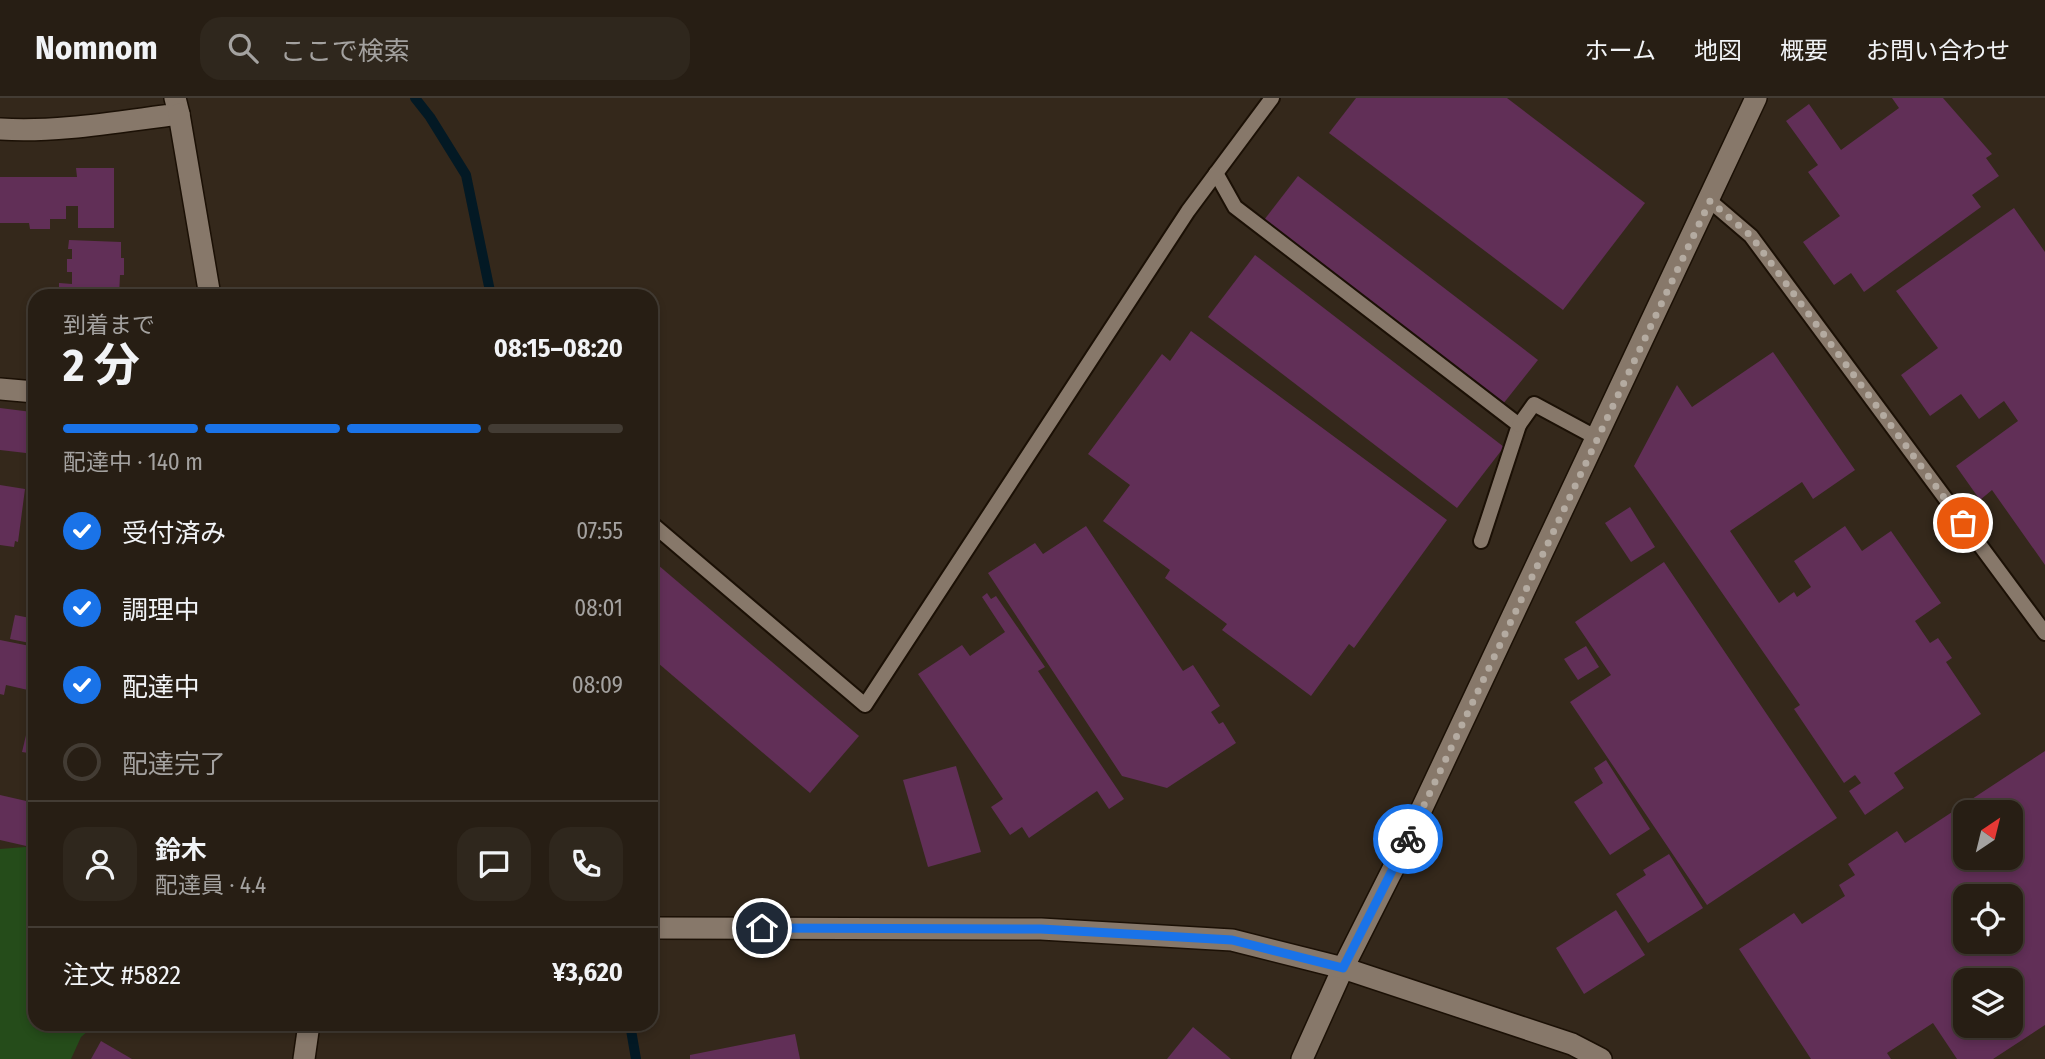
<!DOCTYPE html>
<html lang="ja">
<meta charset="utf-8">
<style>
:root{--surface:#271e14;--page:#2f271d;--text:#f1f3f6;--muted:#a4a2a0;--line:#433c34;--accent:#1a73e8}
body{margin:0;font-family:"Fira Sans Condensed","Noto Sans JP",sans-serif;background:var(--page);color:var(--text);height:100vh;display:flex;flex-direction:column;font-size:26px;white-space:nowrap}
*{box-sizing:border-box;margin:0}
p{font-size:23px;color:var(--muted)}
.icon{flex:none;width:38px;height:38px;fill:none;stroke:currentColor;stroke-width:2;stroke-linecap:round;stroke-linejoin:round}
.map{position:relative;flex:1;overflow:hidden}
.sheet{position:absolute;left:28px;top:191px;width:630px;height:742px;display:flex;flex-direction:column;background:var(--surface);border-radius:21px;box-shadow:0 4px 10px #0003,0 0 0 2px var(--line)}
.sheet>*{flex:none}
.needle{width:46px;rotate:35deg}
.controls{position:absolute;left:1953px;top:702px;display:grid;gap:14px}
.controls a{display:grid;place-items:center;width:70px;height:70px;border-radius:14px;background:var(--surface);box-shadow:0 4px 10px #0003,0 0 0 2px var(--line);font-size:35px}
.pin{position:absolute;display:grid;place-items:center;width:60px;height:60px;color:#fff;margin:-30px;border:4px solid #fff;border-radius:50%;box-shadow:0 2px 7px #0007}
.courier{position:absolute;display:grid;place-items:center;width:70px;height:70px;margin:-35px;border:5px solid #1a73e8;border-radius:50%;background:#fff;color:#222;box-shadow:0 2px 9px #0007}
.summary em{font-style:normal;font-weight:700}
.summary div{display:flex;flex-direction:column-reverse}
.summary{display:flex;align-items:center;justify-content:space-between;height:119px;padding:0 35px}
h1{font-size:46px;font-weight:700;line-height:52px}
.bar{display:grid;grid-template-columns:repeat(4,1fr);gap:10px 7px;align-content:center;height:84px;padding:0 35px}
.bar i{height:9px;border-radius:5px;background:var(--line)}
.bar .on{background:var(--accent)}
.bar p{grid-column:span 4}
.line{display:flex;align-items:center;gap:18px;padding:0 35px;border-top:2px solid var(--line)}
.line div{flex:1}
.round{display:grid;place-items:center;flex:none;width:74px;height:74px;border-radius:21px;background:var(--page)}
ol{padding:0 35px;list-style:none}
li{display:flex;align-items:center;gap:21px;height:77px}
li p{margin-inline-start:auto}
li .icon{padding:7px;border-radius:50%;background:var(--accent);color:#fff;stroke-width:4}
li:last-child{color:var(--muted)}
li i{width:38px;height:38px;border:4px solid var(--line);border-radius:50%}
header{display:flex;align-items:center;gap:42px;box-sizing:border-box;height:98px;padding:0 35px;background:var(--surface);border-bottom:2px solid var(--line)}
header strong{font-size:33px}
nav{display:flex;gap:38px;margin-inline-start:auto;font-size:24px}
.search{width:490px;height:63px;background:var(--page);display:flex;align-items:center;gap:18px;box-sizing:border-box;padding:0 24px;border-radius:21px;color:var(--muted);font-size:26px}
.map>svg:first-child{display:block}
.green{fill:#254c1a}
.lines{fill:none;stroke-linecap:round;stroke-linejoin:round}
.stream{stroke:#031924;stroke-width:10}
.building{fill:#612f57;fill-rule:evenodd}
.lane-casing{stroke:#1b1005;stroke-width:18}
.street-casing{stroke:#1b1005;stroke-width:24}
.secondary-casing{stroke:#1b1005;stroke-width:24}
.lane{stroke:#87786a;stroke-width:14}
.street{stroke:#87786a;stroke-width:21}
.secondary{stroke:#87786a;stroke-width:21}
.done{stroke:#b4aba1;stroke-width:7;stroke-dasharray:0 12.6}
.route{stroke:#1a73e8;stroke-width:9}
</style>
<header>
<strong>Nomnom</strong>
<div class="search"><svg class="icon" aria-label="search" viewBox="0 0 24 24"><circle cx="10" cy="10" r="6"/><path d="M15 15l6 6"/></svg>ここで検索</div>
<nav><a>ホーム</a><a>地図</a><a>概要</a><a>お問い合わせ</a></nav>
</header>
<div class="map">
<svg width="2045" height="961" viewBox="0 0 2045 961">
<rect width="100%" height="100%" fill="#34281b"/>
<!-- green -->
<path class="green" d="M25 749 35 751V926H96L81 939 71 961H0V751Z"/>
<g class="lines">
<!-- stream -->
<g class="stream">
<path d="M415 0 430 19 466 77 491 198"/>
<path d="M630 926 636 961"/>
</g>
</g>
<!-- building -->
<g class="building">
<path d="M1356 0H1507L1645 105 1563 212 1329 35Z"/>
<path d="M1892 0H1943L1992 56 1986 60 1999 78 1972 97 1981 109 1864 194 1851 175 1834 187 1803 144 1840 118 1808 74 1818 67 1786 23 1809 6 1841 52 1899 10Z"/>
<path d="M76 70H114V130H78V108H66V121H50V131H30L29 125H0V79H77Z"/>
<path d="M1298 78 1538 262 1503 306 1264 122Z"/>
<path d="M2014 110 2045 154V467L1992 392 1980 402 1956 368 2018 323 2004 303 1979 321 1961 296 1930 318 1901 277 1938 250 1896 193Z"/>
<path d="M69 142 121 144V160H124V177H120L119 198H59V185L72 186V174H67V161H72V151H68Z"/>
<path d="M1255 157 1504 349 1457 410 1208 219Z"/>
<path d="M1191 233 1447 422 1354 550 1349 546 1311 598 1222 532 1227 526 1165 480 1170 472 1103 423 1130 387 1088 356 1162 256 1170 263Z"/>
<path d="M1773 254 1855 372 1813 401 1802 384 1730 433 1779 505 1794 494 1797 499 1811 489 1794 463 1845 428 1862 453 1891 433 1941 505 1915 523 1930 545 1938 540 1952 560 1946 564 1981 616 1894 675 1904 690 1865 717 1849 693 1861 685 1855 677 1844 685 1794 611 1800 607 1634 368 1677 287 1692 309Z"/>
<path d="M0 310 32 314 26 355 0 352Z"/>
<path d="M33 363H35V399L29 398Z"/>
<path d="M0 387 25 391 18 444 15 443 14 449 0 447Z"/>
<path d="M1630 409 1655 449 1631 464 1605 425Z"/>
<path d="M1086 428 1183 573 1193 567 1220 608 1211 614 1219 626 1223 624 1236 645 1167 690 1122 678 988 475 1035 445 1043 456Z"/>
<path d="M651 461 859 638 810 695 651 559Z"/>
<path d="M1664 464 1837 720 1707 807 1570 604 1611 577 1575 524Z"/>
<path d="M987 495 991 501 996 498 1045 569 1038 573 1124 701 1109 711 1097 693 1029 740 1022 729 1010 737 991 709 1003 701 918 576 962 547 970 558 1005 534 982 499Z"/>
<path d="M15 517 35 521V546L10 541Z"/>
<path d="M0 542 35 549V560L28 592 6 587 4 597 0 596Z"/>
<path d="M1586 548 1599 569 1578 582 1564 561Z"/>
<path d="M34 604H35V656L22 654Z"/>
<path d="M2045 653V927L1993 961H1957L1933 925 1887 955 1891 961H1811L1739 851 1794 815 1802 826 1845 798 1839 787 1855 777 1848 766 1897 733 1905 745ZM1965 714H2011V760H1965ZM1965 798H2011V844H1965ZM1965 882H2011V928H1965Z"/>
<path d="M1606 662 1650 731 1610 757 1574 704 1603 685 1594 670Z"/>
<path d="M956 668 981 754 928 769 903 682Z"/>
<path d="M0 697 35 705V750L0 742Z"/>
<path d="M1669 756 1703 810 1648 845 1616 796 1646 777 1643 772Z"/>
<path d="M1616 812 1645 857 1584 896 1556 850Z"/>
<path d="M1193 929 1231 961H1167Z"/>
<path d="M795 936 800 961H690V957Z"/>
<path d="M101 943 132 961H91Z"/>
</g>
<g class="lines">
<defs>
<g id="lane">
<path d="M1216 75 1235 109 1519 327 1481 443"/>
<path d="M1710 103 1751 138 2045 535"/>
<path d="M1519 327 1534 306 1597 340"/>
<path d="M651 425 865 607 1188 113 1272 0"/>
</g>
<g id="street">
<path d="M0 31C57 35 122 23 179 16L175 0"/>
<path d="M0 291 35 294"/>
<path d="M1302 961 1343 870 1400 757 1756 0"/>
</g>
<g id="secondary">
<path d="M179 16 210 198"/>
<path d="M651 830 1041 831 1232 842 1343 870 1572 946 1601 961"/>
<path d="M304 961 309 926"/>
</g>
</defs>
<!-- lane casing -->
<use href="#lane" class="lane-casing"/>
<!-- street casing -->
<use href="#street" class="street-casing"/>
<!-- secondary casing -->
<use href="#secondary" class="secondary-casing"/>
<!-- lane -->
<use href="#lane" class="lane"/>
<!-- street -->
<use href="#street" class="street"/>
<!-- secondary -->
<use href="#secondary" class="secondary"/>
</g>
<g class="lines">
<!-- done -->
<path class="done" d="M1408 741 1710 103 1751 138 1963 425"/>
<!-- route -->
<path class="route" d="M762 830 1041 831 1232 842 1343 870 1408 741"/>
</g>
</svg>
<div class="controls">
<a><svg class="needle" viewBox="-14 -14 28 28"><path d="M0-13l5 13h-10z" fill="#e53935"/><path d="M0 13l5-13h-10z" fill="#a4a2a0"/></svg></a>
<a><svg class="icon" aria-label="locate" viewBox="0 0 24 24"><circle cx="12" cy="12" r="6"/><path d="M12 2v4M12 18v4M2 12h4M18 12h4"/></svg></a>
<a><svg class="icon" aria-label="layers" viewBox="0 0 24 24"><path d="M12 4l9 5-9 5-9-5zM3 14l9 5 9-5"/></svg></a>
</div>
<div class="pin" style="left:1963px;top:425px;background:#ea580c"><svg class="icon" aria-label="bag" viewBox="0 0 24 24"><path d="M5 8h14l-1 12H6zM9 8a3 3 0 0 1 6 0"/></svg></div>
<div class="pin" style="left:762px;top:830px;background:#1f2937"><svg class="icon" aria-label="home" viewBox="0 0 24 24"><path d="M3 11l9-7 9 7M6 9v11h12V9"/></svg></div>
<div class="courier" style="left:1408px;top:741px"><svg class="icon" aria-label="bike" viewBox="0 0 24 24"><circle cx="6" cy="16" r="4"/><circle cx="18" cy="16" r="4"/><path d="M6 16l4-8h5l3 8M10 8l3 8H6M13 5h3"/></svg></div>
<section class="sheet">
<div class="summary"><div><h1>2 分</h1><p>到着まで</p></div><em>08:15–08:20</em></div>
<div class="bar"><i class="on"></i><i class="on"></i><i class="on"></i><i></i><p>配達中 · 140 m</p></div>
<ol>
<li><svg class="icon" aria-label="check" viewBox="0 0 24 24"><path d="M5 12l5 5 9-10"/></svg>受付済み<p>07:55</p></li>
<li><svg class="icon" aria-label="check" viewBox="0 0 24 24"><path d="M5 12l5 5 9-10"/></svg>調理中<p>08:01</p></li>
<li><svg class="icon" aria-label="check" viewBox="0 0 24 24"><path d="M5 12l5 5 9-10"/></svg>配達中<p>08:09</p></li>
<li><i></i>配達完了</li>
</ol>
<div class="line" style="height:126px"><a class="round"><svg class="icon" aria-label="person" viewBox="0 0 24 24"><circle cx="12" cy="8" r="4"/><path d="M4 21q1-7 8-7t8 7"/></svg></a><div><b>鈴木</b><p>配達員 · 4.4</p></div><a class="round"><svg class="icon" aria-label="chat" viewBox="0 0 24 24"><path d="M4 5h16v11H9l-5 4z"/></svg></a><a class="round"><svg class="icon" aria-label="phone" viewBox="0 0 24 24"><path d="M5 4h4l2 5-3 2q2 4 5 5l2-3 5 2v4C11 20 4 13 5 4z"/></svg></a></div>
<div class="line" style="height:91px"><div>注文 #5822</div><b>¥3,620</b></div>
</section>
</div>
